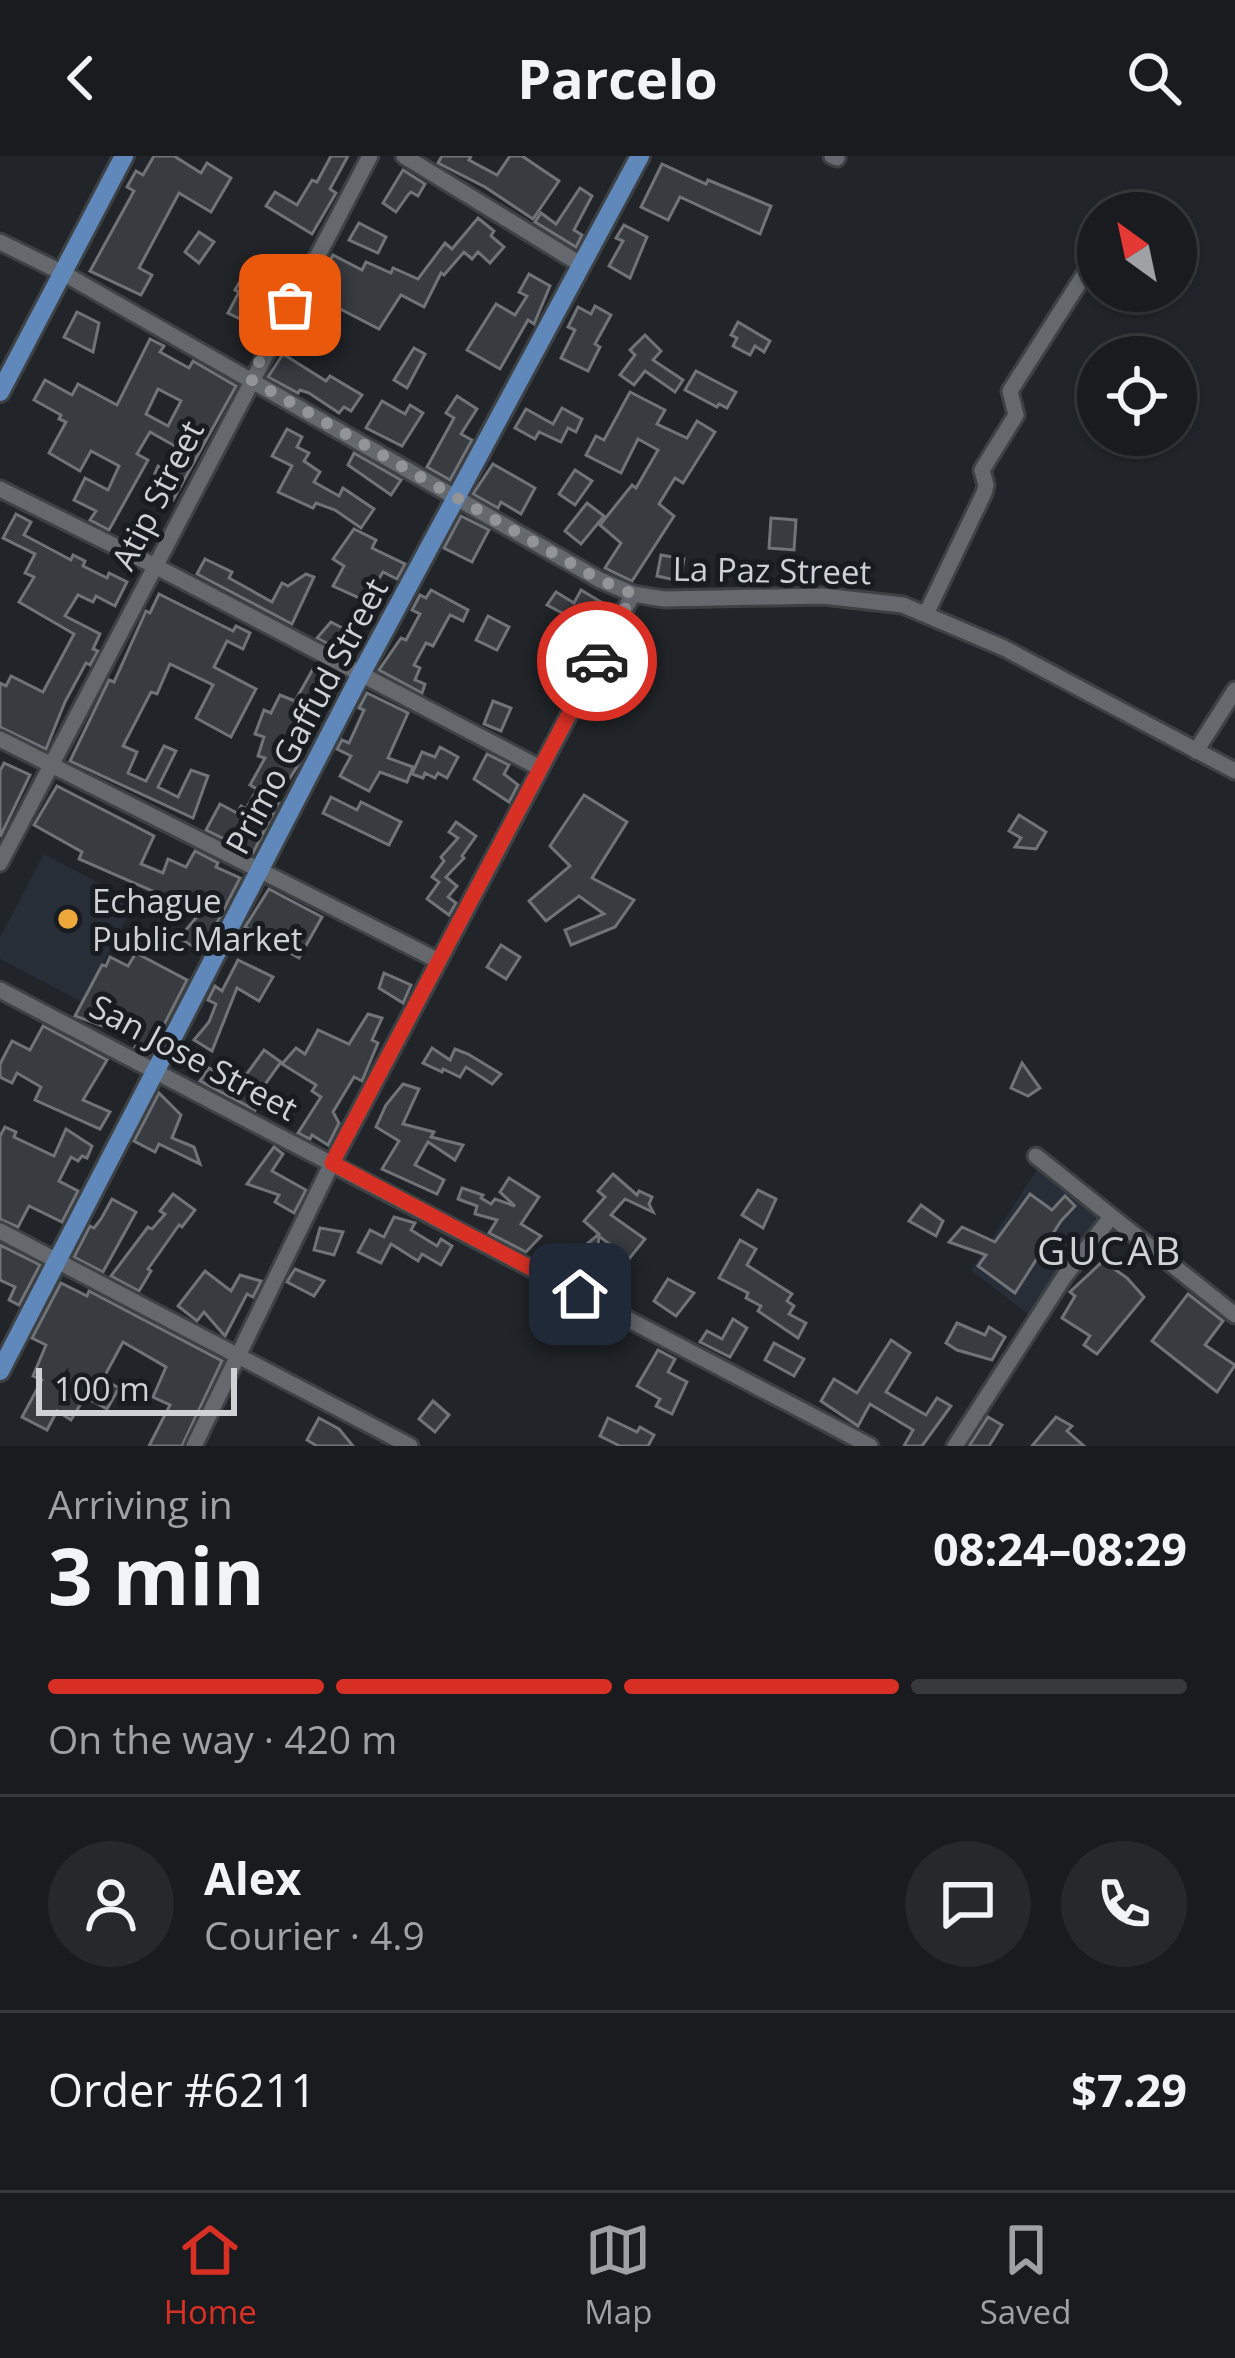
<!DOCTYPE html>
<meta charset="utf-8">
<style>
:root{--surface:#191b1e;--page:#26282b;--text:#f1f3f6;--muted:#9fa1a4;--line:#37393c;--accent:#d93025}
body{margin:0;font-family:"Open Sans",sans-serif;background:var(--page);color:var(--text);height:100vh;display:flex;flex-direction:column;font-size:45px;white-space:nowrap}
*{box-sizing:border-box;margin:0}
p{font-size:39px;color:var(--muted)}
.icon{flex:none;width:66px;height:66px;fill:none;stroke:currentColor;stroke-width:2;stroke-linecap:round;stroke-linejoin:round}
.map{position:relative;height:1290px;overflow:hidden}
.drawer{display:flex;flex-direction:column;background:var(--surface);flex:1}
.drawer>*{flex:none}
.needle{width:78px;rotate:327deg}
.tools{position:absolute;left:1077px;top:36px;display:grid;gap:24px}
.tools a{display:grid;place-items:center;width:120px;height:120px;border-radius:50%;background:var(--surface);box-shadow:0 3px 9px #0004,0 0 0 3px var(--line);font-size:60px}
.scale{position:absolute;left:36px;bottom:30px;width:201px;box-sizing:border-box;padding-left:12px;border:6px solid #cfd1d4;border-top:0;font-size:33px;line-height:42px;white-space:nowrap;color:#cfd1d4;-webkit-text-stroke:9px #181b1f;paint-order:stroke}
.pin{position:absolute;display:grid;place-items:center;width:102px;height:102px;color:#fff;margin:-51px;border-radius:24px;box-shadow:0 6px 18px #0006}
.courier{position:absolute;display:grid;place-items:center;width:120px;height:120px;margin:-60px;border:9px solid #d93025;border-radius:50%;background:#fff;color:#222;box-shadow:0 3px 15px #0007}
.summary em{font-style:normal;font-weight:700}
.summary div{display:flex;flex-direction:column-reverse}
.summary{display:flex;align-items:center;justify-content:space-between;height:204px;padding:0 48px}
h1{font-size:78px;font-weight:700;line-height:90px}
.bar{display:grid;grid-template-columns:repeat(4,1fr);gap:18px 12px;align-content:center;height:144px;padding:0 48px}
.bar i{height:15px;border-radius:9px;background:var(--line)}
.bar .on{background:var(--accent)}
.bar p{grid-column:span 4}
.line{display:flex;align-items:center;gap:30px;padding:0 48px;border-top:3px solid var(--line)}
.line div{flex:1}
.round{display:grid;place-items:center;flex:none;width:126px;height:126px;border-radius:63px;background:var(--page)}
header{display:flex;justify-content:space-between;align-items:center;height:156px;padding:0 48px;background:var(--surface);font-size:54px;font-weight:700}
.tabs{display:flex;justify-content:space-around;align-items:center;height:168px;border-top:3px solid var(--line);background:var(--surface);font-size:33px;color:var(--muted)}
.tabs a{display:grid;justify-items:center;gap:6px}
.tabs .on{color:var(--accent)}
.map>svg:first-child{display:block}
.built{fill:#272e37}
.building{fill:#383b40;stroke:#707378;stroke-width:3;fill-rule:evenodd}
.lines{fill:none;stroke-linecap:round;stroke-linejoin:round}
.minor-casing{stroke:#3e4144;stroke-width:21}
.major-casing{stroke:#3e4144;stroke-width:24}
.minor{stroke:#65696d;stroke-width:15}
.major{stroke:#6088ba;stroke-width:18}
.done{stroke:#929498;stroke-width:12;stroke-dasharray:0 21.6}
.route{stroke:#d93025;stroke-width:15}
.poi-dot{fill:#eda83b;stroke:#181b1f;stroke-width:4.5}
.labels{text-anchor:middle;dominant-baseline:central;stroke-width:10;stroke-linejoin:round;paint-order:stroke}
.street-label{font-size:33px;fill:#cfd1d4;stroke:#181b1f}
.poi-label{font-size:33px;fill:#cfd1d4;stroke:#181b1f;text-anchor:start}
.quarter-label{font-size:39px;letter-spacing:3px;fill:#cfd1d4;stroke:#181b1f}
</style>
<header><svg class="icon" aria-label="back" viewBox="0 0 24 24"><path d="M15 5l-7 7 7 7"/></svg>Parcelo<svg class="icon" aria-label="search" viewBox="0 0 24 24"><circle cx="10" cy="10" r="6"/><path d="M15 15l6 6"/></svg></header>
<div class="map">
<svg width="1235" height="1290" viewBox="0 0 1235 1290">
<rect width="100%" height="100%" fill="#212428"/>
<!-- built -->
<g class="built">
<path d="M44 698 135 746 82 846 0 803V781Z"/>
<path d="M1038 1012 1097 1062 1032 1161 971 1114Z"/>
</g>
<!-- building -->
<g class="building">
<path d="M154 0H174L201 17 207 7 231 22 211 56 179 37 139 112 152 119 141 139 90 115 134 35 127 31 136 15 143 19Z"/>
<path d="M331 0H348L330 33 336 37 312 78 266 50 275 36 297 49 312 24 317 26Z"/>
<path d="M442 0H471L469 4 497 19 510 0H522L559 25 533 63 485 31 438 7Z"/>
<path d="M662 8 706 28 708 24 771 50 760 78 680 41 668 64 641 51Z"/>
<path d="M403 14 425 28 418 40 411 36 408 39 396 56 383 47Z"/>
<path d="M580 32 592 40 574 74 582 79 576 91 535 66 541 57 556 68Z"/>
<path d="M478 62 494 75 491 80 504 91 490 107 478 96 472 103 464 96 444 119 441 117 424 151 401 139 379 173 311 138 333 99 362 114 366 106 391 117 393 112 418 123 445 87 452 93Z"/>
<path d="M359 67 386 81 378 97 349 84Z"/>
<path d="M624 69 647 81 630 122 609 110 623 85 616 82Z"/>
<path d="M199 76 214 86 199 107 185 96Z"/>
<path d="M250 108 278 123 263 152 274 157 265 175 228 157 239 136 235 134Z"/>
<path d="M529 118 550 130 534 168 528 164 500 213 467 194 496 148 515 159 527 140 519 136Z"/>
<path d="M595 150 611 159 595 188 600 191 588 215 561 202 575 174 568 171 578 151 591 158Z"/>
<path d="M77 156 99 167 93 196 64 181Z"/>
<path d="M738 166 770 185 764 196 755 190 750 199 733 190 737 182 731 179Z"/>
<path d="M645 179 661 195 653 204 683 224 675 236 645 215 634 229 620 219 635 199 630 194Z"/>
<path d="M150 183 164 190 160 196 189 212 193 205 236 230 173 344 149 332 158 310 164 313 175 290 150 276 137 298 148 304 109 374 90 364 96 355 74 344 85 322 108 334 119 310 91 295 80 315 49 297 66 266 59 263 61 259 34 244 45 224 72 239 78 228 117 249ZM158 233 181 245 168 270 146 258Z"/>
<path d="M414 192 425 198 407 232 394 224Z"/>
<path d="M283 198 326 225 330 220 362 239 351 255 344 251 339 257 309 237 300 234 298 237 268 221Z"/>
<path d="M696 215 736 236 727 252 719 248 717 251 685 234Z"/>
<path d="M630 236 665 254 657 268 687 282 697 265 715 276 683 327 675 322 659 348 674 360 632 425 605 412 621 387 600 369 632 329 636 332 658 294 638 283 621 317 586 299 596 280 604 284Z"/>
<path d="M457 240 477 253 461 278 472 284 450 324 427 311 454 262 446 257Z"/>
<path d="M382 245 405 258 410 249 423 257 402 290 366 272Z"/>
<path d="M562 252 582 263 576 276 568 272 561 286 539 276 535 283 515 272 526 253 553 268Z"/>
<path d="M287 273 302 281 297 291 309 297 304 305 320 316 314 326 339 340 343 332 374 353 361 372 335 354 316 347 313 352 278 336 292 310 272 300Z"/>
<path d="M354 297 401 324 391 339 348 309Z"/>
<path d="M493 308 535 332 521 358 501 346 498 352 473 338Z"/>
<path d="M575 314 592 325 575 349 559 338Z"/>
<path d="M587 347 604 360 581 388 565 375Z"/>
<path d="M16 358 31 366 24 379 71 404 73 399 85 405 83 410 107 422 109 417 127 426 115 450 96 440 93 446 78 439 65 460 100 478 93 493 98 495 90 509 86 507 65 546 46 593 0 571V527L6 530 11 520 43 536 74 478 19 446 34 421 25 417 35 398 3 382Z"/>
<path d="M461 360 489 374 472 406 444 392Z"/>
<path d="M771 362 796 364 794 394 769 392Z"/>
<path d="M354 373 376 384 372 392 405 408 397 423 383 416 366 445 333 430 344 410 333 403Z"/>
<path d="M661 399 684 403 680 425 657 420Z"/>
<path d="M205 403 232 416 229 422 272 446 282 427 288 430 306 418 314 421 292 468 197 418Z"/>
<path d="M431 434 468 454 463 465 450 459 433 490 426 487 414 509 420 512 415 524 425 528 422 537 379 514 401 482 406 484 420 458 412 454 420 439 426 442Z"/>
<path d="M581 434 601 446 587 470 547 449 556 436 574 447Z"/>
<path d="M159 438 233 475 236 470 250 477 243 493 227 485 214 511 256 533 231 581 196 562 213 529 170 508 157 538 151 536 123 590 137 596 128 617 146 625 164 590 176 595 158 631 178 641 191 614 208 620 193 662 70 605 109 524 114 526 146 455 150 457Z"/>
<path d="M488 460 509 471 497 494 476 484Z"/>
<path d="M331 466 352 477 342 495 317 482Z"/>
<path d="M313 513 323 519 326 513 344 522 318 561 298 600 302 603 276 644 279 646 253 697 206 674 220 648 237 657 241 650 246 653 257 633 250 629 265 602 258 600 264 581 255 578 264 554 271 557 280 539 295 545Z"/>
<path d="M367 537 408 557 388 602 413 611 407 626 380 616 369 635 340 620 351 600 337 593 342 584 349 587 364 554 359 552Z"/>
<path d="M493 545 511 552 501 575 484 568Z"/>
<path d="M440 591 458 601 447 622 438 617 435 622 425 617 423 622 412 618 422 596 435 601Z"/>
<path d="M487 598 509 609 504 618 518 629 509 646 474 623Z"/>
<path d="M4 607 30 619 0 681V615Z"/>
<path d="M57 630 154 680 141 708 163 717 168 703 186 711 195 695 218 707 216 711 240 722 202 796 179 782 196 762 169 749 171 743 79 703 82 696 34 669Z"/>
<path d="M584 639 627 666 592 722 634 744 615 771 571 789 565 774 604 758 579 740 546 765 529 745 570 710 550 690Z"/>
<path d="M331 641 357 654 361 646 401 666 389 689 323 657Z"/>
<path d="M1019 659 1046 676 1036 693 1015 691 1021 682 1009 675Z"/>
<path d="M456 666 476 680 462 700 464 702 446 721 457 730 448 741 456 747 449 759 427 743 439 726 432 721 444 705 441 701 458 682 449 676Z"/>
<path d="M269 733 322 761 299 802 245 771Z"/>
<path d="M501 789 520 801 506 823 487 811Z"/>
<path d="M136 797 187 824 149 898 135 891 139 883 75 860 102 809 106 810 110 801 128 810Z"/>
<path d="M238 804 273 821 259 845 237 832 212 895 194 884 209 866 216 848 208 844 215 830 222 835Z"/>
<path d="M384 817 411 829 403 847 379 832Z"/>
<path d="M368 858 382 862 372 884 378 887 362 925 354 921 333 956 339 967 328 989 312 979 310 983 298 977 321 941 312 935 316 929 282 908 296 892 305 898 318 874 349 888Z"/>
<path d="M43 870 107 904 83 944 110 956 100 973 35 944 41 931 17 917 12 927 0 921V908L12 885 30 894Z"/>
<path d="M432 892 450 904 455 893 468 898 501 918 492 928 466 911 460 921 443 913 442 916 423 907Z"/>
<path d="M264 894 281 906 263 931 255 954 200 925 209 912 231 924 237 913 246 919Z"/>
<path d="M1022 907 1040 932 1028 940 1011 932Z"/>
<path d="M403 928 419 933 403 968 434 976 431 981 463 989 455 1004 428 986 415 1009 444 1024 437 1038 382 1013 399 985 376 971 386 949Z"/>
<path d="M159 937 181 959 172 982 194 991 200 1008 159 988 155 996 134 985Z"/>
<path d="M5 971 16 976 14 981 54 1000 66 973 92 990 87 1002 82 1000 78 1005 71 1001 59 1025 78 1035 62 1066 29 1050 18 1071 0 1063V980Z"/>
<path d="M274 991 283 998 272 1015 306 1034 294 1057 275 1046 279 1039 247 1028Z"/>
<path d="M613 1018 637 1039 639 1035 652 1041 649 1048 653 1056 625 1043 611 1059 645 1083 629 1103 599 1080 598 1092 576 1110 570 1102 599 1078 584 1065 605 1041 598 1035Z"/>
<path d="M509 1022 539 1041 521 1068 541 1080 526 1096 489 1077 497 1064 475 1058 477 1050 458 1043 462 1032 483 1039 481 1042 491 1048 495 1043 515 1050 500 1036Z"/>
<path d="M758 1034 776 1043 763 1072 742 1059Z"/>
<path d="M173 1038 195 1054 182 1071 179 1069 148 1113 151 1115 139 1135 111 1120 148 1071 152 1073 165 1058 160 1055Z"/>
<path d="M1030 1038 1052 1054 1065 1040 1075 1050 1061 1065 1015 1137 978 1110 986 1099 949 1086 962 1071 995 1086Z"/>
<path d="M112 1043 136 1056 103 1116 74 1101 90 1070 94 1072 101 1063Z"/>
<path d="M921 1049 943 1065 936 1080 909 1065Z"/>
<path d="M394 1061 415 1067 411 1074 437 1090 441 1083 452 1090 441 1109 422 1098 418 1105 391 1088 381 1107 358 1096 370 1074 384 1081Z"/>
<path d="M320 1072 343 1076 334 1099 314 1094Z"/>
<path d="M740 1084 756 1093 747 1109 792 1138 787 1145 794 1150 789 1158 806 1167 798 1182 758 1155 761 1150 746 1142 748 1137 719 1122Z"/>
<path d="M0 1089 40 1109 19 1149 9 1144 15 1131 0 1124Z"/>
<path d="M1103 1105 1127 1122 1144 1141 1097 1198 1084 1189 1090 1180 1062 1162 1075 1140 1070 1136Z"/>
<path d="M295 1113 324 1125 314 1140 287 1126Z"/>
<path d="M205 1115 231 1135 240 1119 261 1125 253 1141 247 1138 225 1180 204 1156 197 1165 178 1150Z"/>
<path d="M668 1123 694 1137 676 1160 654 1145Z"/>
<path d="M61 1127 87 1140 89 1135 222 1205 182 1290H149L170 1249 153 1241 166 1211 123 1186 103 1223 119 1232 107 1253 85 1241 71 1264 57 1255 47 1274 22 1261 42 1224 33 1220 46 1189 32 1182Z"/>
<path d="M1188 1138 1223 1165 1205 1189 1235 1209 1217 1236 1152 1185Z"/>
<path d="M733 1163 747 1172 730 1201 700 1186 707 1175 722 1183Z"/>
<path d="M957 1167 985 1179 989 1171 1005 1181 992 1204 957 1194 946 1187Z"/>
<path d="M891 1184 910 1197 886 1236 926 1259 937 1242 951 1250 922 1290H904L913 1274 870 1248 858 1270 821 1245 834 1223 857 1237Z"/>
<path d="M774 1187 804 1203 794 1220 765 1204Z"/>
<path d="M658 1194 675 1203 668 1216 687 1226 672 1258 656 1250 660 1243 637 1230Z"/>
<path d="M433 1245 449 1259 435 1276 419 1263Z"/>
<path d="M988 1261 1002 1269 989 1290H969Z"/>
<path d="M1056 1261 1072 1270 1067 1275 1084 1290H1032Z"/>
<path d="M319 1262 339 1273 353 1290H317L307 1284Z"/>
<path d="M608 1262 637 1276 640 1271 654 1279 648 1290H620L600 1280Z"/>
</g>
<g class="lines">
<defs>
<g id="minor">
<path d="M404 0 580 108"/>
<path d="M832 0 837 2"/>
<path d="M0 86 63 117 600 424 633 438 664 443 823 440 903 449 1004 492 1235 615"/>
<path d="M0 333 155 410 540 612"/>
<path d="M927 456 984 337 986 329 982 314 1016 259 1010 235 1098 97"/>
<path d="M0 583 439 805"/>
<path d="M1196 595 1235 534"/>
<path d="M0 707 370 0"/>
<path d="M0 834 870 1290"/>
<path d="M1036 1000 1235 1159"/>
<path d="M0 1075 410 1290"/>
<path d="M194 1290 332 1007 633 438"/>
<path d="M955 1290 1064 1121 1111 1061"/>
</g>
<g id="major">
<path d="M0 236 124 0"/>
<path d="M0 1215 361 518 640 0"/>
</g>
</defs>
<!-- minor casing -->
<use href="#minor" class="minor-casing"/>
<!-- major casing -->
<use href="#major" class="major-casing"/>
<!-- minor -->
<use href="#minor" class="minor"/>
<!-- major -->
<use href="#major" class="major"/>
</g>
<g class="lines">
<!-- done -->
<path class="done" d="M290 149 250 223 600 424 633 438 597 505"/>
<!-- route -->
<path class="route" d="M580 1138 332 1007 597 505"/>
</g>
<!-- markers -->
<circle class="poi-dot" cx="68" cy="763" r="12"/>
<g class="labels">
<!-- street labels -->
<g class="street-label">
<text transform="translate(157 339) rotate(-63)">Atip Street</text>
<text transform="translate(772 414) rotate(1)">La Paz Street</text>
<text transform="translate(306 560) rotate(-62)">Primo Gaffud Street</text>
<text transform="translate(194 901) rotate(28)">San Jose Street</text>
</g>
<!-- poi labels -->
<g class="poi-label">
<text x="92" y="744">Echague<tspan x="92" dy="38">Public Market</tspan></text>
</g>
<!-- quarter labels -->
<g class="quarter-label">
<text x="1110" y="1093">GUCAB</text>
</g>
</g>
</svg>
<div class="tools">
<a><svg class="needle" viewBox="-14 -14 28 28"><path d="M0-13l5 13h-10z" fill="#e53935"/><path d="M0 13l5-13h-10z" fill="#9fa1a4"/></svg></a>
<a><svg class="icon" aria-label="locate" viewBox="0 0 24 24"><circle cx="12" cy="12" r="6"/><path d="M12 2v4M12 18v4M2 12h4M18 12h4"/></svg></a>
</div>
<div class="scale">100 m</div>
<div class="pin" style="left:290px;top:149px;background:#ea580c"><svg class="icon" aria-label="bag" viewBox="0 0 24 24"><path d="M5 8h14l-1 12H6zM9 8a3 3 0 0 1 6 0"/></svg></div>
<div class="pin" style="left:580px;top:1138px;background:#1f2937"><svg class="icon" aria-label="home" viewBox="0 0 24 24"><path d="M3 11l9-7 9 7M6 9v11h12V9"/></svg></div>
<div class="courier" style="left:597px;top:505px"><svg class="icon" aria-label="car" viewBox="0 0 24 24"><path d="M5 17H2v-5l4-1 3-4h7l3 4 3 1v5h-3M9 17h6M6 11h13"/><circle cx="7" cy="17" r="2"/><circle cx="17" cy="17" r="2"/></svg></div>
</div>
<section class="drawer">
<div class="summary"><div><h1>3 min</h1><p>Arriving in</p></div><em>08:24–08:29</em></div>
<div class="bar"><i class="on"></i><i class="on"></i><i class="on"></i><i></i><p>On the way · 420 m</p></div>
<div class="line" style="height:216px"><a class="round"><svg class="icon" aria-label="person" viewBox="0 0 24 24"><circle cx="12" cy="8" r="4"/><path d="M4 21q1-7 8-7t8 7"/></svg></a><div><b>Alex</b><p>Courier · 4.9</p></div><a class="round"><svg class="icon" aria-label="chat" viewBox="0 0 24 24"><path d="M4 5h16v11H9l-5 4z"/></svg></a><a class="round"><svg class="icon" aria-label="phone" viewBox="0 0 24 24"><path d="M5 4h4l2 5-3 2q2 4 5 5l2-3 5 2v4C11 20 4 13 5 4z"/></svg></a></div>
<div class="line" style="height:156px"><div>Order #6211</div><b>$7.29</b></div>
</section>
<nav class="tabs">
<a class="on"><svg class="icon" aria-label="home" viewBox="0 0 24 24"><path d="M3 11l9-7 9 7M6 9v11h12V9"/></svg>Home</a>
<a><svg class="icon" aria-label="map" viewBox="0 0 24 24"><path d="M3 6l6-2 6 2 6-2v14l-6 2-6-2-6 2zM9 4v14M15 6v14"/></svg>Map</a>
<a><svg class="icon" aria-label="saved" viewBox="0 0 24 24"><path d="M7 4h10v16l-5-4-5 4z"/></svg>Saved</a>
</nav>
